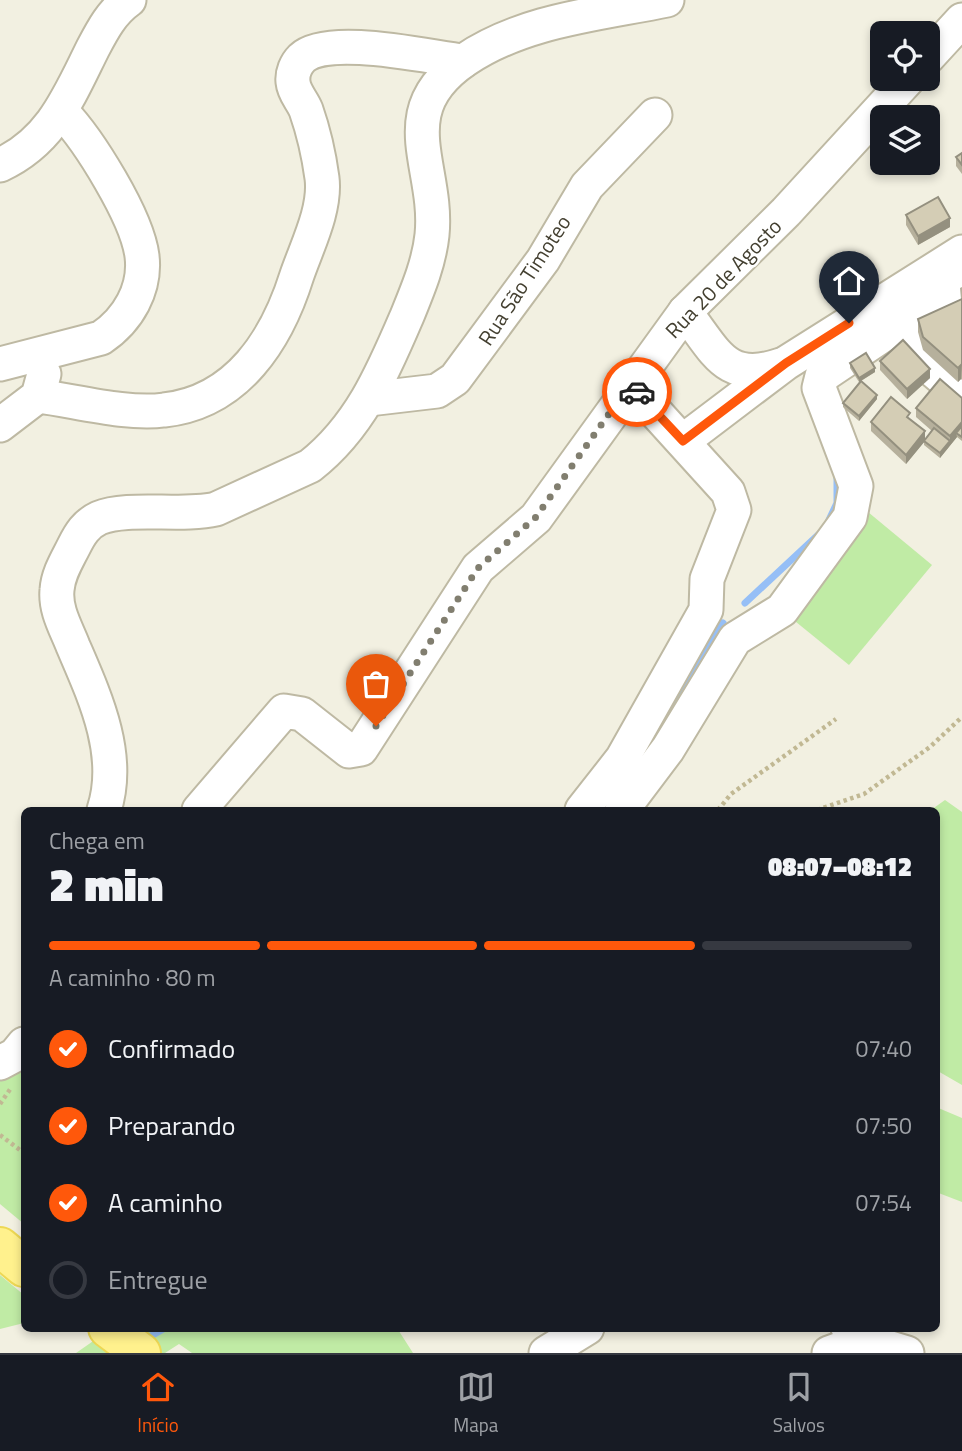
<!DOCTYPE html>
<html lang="pt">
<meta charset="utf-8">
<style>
:root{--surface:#171b24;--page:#20242c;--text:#f1f3f6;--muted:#9ea1a6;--line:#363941;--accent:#ff580b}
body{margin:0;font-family:"Titillium Web",sans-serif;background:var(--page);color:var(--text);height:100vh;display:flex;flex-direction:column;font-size:26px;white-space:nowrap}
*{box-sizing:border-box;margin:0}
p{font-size:23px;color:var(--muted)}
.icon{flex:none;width:38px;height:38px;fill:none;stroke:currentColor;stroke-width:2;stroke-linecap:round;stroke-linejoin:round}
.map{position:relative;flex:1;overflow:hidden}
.side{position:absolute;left:21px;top:807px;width:919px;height:525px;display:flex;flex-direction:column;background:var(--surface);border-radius:10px;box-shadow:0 4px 10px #0003}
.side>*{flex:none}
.buttons{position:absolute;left:870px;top:21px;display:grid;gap:14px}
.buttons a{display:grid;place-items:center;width:70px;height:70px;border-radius:10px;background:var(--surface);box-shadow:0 4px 10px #0003;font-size:35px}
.pin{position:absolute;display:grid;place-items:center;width:60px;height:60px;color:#fff;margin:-72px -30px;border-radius:50% 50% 50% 0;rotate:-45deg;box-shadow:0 0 7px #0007}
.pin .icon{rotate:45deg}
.courier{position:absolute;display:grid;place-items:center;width:70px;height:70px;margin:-35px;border:5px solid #ff580b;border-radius:50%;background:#fff;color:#222;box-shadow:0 2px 9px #0007}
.head em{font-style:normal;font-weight:800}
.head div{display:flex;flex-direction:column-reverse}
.head{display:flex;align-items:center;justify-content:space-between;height:119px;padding:0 28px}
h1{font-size:46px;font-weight:800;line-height:52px}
.bar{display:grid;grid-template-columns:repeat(4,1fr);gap:10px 7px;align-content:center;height:84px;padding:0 28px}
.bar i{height:9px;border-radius:5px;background:var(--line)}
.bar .active{background:var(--accent)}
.bar p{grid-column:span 4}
ol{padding:0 28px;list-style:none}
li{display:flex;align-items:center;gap:21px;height:77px}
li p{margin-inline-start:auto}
li .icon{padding:7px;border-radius:50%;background:var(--accent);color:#fff;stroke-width:4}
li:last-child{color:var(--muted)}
li i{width:38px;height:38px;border:4px solid var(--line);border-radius:50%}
.tabs{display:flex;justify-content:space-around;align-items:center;height:98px;border-top:2px solid var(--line);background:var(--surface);font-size:19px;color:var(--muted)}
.tabs a{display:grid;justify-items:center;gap:4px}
.tabs .active{color:var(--accent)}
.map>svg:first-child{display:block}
.green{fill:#c0eba5}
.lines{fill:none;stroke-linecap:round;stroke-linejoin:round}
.stream{stroke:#96bff6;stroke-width:7}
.minor-casing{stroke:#beb9a3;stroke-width:37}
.major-casing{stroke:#edd854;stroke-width:42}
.path{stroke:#c1b893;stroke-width:4.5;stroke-dasharray:3.5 3.5;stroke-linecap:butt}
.minor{stroke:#fff;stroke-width:33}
.major{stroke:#fff18d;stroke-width:38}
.wall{fill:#b6b09c}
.shaded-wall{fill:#94907f}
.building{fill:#d4cdb5;stroke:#94907f;stroke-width:2}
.done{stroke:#817e6f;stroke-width:7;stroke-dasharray:0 12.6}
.route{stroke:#ff580b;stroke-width:9}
.labels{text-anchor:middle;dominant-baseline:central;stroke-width:5;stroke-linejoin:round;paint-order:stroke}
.street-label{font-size:21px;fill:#444031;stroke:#fff}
</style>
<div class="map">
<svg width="962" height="1353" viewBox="0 0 962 1353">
<rect width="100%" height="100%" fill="#f2f0e1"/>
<!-- green -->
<g class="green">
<path d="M868 512 932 565 849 665 785 613Z"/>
<path d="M945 800 962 812V1085L936 1070V810H931Z"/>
<path d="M24 1066V1224L0 1204V1079Z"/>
<path d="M936 1107 962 1118V1202L936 1192Z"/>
<path d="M0 1275 24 1295V1323L0 1329Z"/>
<path d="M112 1328H397L413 1353H192L179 1344 165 1353H76Z"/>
</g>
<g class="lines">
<!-- stream -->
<g class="stream">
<path d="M829 520 837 503V478"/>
<path d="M745 603 818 535"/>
<path d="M659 729 723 623"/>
<path d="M144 1340 165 1328"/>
</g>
<defs>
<g id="minor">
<path d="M928 57 962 20"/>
<path d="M0 165C52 141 69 96 93 48 103 29 112 12 129 0"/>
<path d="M685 312C716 351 725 384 781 365"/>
<path d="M899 322 922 361 962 395"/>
<path d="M0 364 101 338C128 320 146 289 142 256 137 217 89 140 62 112"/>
<path d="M38 396C76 401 127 415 164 410 238 402 277 339 297 275 307 246 326 209 322 178 319 156 313 130 306 110 302 100 294 93 293 82 292 73 296 64 302 58 328 34 428 57 463 61"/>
<path d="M369 399 437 391 455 379 543 260 587 186 655 115"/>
<path d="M0 425 38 396 44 374"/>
<path d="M683 441 786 363 962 252"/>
<path d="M104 810C122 755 95 697 73 646 66 628 55 610 57 590 58 574 67 560 74 546 80 534 86 524 99 518 128 506 181 517 216 509L310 466C360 427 383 372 407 316 418 289 429 263 432 235 439 166 389 112 465 60 524 20 599 14 667 0"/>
<path d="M199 810 284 711 302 714 349 751 361 749 478 568 536 518 685 312 786 212 908 79"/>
<path d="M582 810 622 759 706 610 707 579 734 510 728 492 630 384"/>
<path d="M622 810 668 749 735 639 782 610 850 517 856 486 819 388 822 376 962 282"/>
<path d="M0 1063 15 1055 24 1044"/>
<path d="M848 1328 874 1343 907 1353"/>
<path d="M546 1353 587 1328"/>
<path d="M829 1353 851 1345 874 1343"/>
</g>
<g id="major">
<path d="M0 1247 24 1267"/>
<path d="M108 1328 141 1353"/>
</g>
</defs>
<!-- minor casing -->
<use href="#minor" class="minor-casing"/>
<!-- major casing -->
<use href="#major" class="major-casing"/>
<!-- path -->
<g class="path">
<path d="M718 810 731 794 836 719"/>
<path d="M817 810 864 794 930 747 962 717"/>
<path d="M0 1104 11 1088"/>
<path d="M0 1135 24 1153"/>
</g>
<!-- minor -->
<use href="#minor" class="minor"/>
<!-- major -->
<use href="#major" class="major"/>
</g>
<!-- wall -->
<g class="wall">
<path d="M962 153V174L956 166V157Z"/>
<path d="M906 215 950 227 918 245 906 225Z"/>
<path d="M962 287V380L961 379 958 382 923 350 918 332V319L961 299 960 288Z"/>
<path d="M880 361 930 378 907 399 880 370Z"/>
<path d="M850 363 875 372 861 381 877 399 859 421 843 407V403L861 381 859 382 850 368Z"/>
<path d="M962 398V441L957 437 940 458 924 445V442L906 464 871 431V422L910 419 925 439 932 431 916 417V408Z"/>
</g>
<!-- shaded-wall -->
<g class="shaded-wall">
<path d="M950 218V227L918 245V236Z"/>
<path d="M962 364 961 379 958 382V368Z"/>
<path d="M875 368V372L859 382V378Z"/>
<path d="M930 369V378L907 399V389Z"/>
<path d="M877 395V399L859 421V416Z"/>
<path d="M962 422V431L956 433 957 437 940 458V453L950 441V436Z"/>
<path d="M925 431V441L906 464V455Z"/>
</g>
<!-- building -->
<g class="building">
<path d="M962 153V165L956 157Z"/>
<path d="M938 197 950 218 918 236 906 215Z"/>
<path d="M962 299V364L958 368 923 337 918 319Z"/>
<path d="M903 340 930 369 907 389 880 361Z"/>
<path d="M866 353 875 368 859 378 850 363Z"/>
<path d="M940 379 962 398V422L950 436 916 408Z"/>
<path d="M861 381 877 395 859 416 843 403Z"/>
<path d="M891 397 910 413 907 417 925 431 906 455 871 422Z"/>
<path d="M962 426V437L956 433Z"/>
<path d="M934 428 950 441 940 453 924 441Z"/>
</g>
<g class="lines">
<!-- done -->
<path class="done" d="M376 726 478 568 536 517 630 384 637 392"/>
<!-- route -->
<path class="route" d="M637 392 683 441 786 363 849 323"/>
</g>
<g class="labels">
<!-- street labels -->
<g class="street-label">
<text transform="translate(723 278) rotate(-46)">Rua 20 de Agosto</text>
<text transform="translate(524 280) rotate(-57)">Rua São Timoteo</text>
</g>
</g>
</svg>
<div class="buttons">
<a><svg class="icon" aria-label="locate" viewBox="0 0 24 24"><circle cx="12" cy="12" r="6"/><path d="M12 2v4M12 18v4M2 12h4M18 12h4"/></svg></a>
<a><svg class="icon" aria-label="layers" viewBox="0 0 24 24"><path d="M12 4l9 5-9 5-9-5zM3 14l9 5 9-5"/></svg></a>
</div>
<div class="pin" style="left:376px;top:726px;background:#ea580c"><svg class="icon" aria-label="bag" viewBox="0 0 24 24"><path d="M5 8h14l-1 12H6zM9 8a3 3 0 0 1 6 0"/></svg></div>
<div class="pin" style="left:849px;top:323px;background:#1f2937"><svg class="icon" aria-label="home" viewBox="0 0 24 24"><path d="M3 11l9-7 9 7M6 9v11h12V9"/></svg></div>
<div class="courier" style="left:637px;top:392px"><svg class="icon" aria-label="car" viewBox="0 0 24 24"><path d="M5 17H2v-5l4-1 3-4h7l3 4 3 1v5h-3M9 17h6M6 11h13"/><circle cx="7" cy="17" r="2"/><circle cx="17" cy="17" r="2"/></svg></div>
<section class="side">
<div class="head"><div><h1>2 min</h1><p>Chega em</p></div><em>08:07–08:12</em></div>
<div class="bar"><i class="active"></i><i class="active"></i><i class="active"></i><i></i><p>A caminho · 80 m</p></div>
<ol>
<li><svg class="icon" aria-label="check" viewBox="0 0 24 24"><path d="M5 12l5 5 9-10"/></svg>Confirmado<p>07:40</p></li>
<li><svg class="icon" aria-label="check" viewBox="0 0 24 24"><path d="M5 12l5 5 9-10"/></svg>Preparando<p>07:50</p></li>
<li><svg class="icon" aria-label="check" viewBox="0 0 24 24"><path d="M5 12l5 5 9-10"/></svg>A caminho<p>07:54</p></li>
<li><i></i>Entregue</li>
</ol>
</section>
</div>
<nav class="tabs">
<a class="active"><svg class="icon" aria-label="home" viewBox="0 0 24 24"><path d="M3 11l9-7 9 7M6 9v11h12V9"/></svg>Início</a>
<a><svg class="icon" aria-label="map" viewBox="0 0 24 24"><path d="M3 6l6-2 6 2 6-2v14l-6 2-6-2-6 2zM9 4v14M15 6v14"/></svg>Mapa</a>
<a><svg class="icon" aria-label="saved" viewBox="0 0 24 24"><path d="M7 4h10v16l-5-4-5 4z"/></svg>Salvos</a>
</nav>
